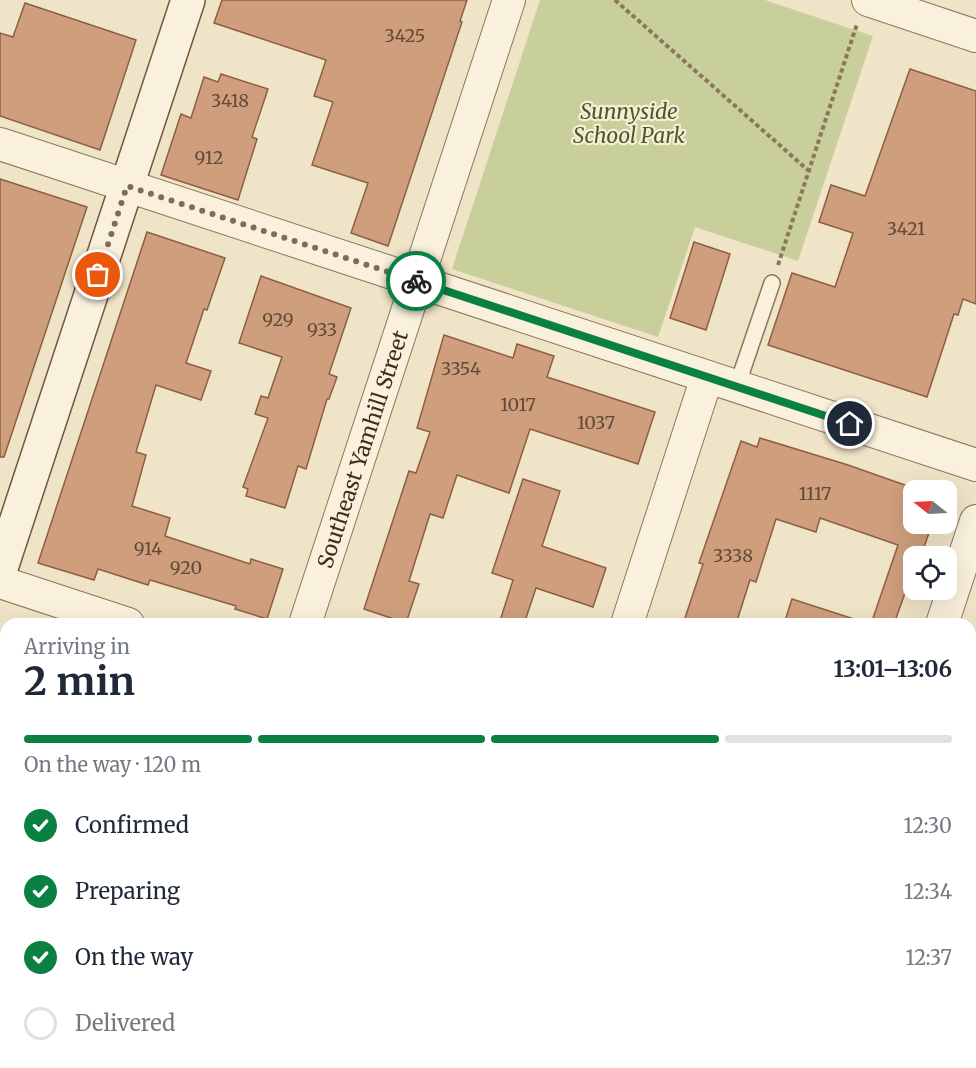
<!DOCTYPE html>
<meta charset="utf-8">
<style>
:root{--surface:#fff;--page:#f2f2f3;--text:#1f2937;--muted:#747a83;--line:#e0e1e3;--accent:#0b8043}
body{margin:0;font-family:Merriweather,serif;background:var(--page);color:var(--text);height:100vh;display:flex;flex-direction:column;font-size:22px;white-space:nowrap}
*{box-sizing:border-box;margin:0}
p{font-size:20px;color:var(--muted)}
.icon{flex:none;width:33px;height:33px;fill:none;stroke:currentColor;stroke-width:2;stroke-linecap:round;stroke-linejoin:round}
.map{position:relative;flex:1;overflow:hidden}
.side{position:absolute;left:0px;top:618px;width:976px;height:450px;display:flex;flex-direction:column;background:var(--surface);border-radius:18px 18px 0 0;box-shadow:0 6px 24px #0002}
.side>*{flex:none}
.needle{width:39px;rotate:288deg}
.buttons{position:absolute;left:903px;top:480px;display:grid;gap:12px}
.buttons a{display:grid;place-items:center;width:54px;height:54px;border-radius:12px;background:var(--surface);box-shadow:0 6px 24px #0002;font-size:30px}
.pin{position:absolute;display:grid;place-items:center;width:51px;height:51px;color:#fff;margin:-26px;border:3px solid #fff;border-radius:50%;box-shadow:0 2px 6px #0007}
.courier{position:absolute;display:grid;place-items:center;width:60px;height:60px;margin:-30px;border:4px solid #0b8043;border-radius:50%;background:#fff;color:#222;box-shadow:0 2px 8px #0007}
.summary em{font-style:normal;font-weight:700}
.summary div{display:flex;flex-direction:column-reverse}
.summary{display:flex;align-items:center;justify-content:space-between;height:102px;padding:0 24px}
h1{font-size:39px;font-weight:700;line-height:45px}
.bar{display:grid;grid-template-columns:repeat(4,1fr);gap:9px 6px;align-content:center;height:72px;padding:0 24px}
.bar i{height:8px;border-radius:4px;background:var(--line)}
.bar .selected{background:var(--accent)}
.bar p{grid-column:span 4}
ol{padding:0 24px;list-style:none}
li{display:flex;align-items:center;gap:18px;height:66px}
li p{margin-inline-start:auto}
li .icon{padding:6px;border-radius:50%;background:var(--accent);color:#fff;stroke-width:4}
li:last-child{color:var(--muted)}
li i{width:33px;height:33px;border:3px solid var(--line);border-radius:50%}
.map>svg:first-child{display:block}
.green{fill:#c9cf9b}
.building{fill:#cf9f7d;stroke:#8d5f41;stroke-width:1.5}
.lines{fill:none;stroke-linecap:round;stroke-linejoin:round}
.service-casing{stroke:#8d765c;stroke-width:18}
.minor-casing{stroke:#8d765c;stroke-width:34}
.secondary-casing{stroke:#6f573f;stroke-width:36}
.path{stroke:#8d765c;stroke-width:4;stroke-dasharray:4.5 3;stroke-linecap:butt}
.service{stroke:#faf1dc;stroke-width:15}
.minor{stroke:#faf1dc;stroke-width:32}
.secondary{stroke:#faf1dc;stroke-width:33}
.done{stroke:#7c6e5b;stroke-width:6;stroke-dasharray:0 10.8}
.route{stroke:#0b8043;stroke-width:8}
.labels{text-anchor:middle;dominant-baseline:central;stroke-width:4.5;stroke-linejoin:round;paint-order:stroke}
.number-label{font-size:18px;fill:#624a37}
.park-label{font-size:21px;font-style:italic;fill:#4d5a26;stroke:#f7eed8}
.street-label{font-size:21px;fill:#3d2e20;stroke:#f7eed8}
</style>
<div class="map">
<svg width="976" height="1068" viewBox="0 0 976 1068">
<rect width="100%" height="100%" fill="#f0e4c8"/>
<!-- green -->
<path class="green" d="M540 0H765L873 36 798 261 695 227 658 337 452 269Z"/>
<!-- building -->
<g class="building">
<path d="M222 0H467L460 21 462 22 388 246 351 233 368 183 312 165 333 102 314 96 326 60 214 23Z"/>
<path d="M25 3 136 40 100 150 0 116V33L13 37Z"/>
<path d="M910 69 976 91V304L963 299 958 315 954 314 927 397 768 345 792 273 835 287 853 233 819 222 831 185 865 196Z"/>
<path d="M221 74 268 89 252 137 257 139 238 200 161 175 181 114 191 118 204 77 218 82Z"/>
<path d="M0 179 87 207 4 457H0Z"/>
<path d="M147 232 225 258 207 310 204 309 186 363 211 371 201 400 156 385 136 452 146 455 132 506 170 518 165 536 250 564 251 559 283 569 267 619 235 609 236 606 150 580 148 585 98 569 94 580 38 563Z"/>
<path d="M694 242 730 254 706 330 670 318Z"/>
<path d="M261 276 351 308 329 374 337 377 329 399H327L306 469 298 466 285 508 246 496 248 489 243 487 268 418 255 414 261 396 268 398 282 357 239 343Z"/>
<path d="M444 335 513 358 517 344 554 356 547 377 655 412 638 464 530 429 509 493 457 475 443 518 430 514 409 581 419 584 406 623 364 609 409 471 416 473 430 432 417 428Z"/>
<path d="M760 438 848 465 919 490H914V524H932L921 556H914V581L909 595 905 593 894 624H871L898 545 820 518 816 532 776 519 756 582 750 580 736 624H683L703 564 699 563 741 441 757 447Z"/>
<path d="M523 479 560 491 542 546 606 568 593 607 536 588 524 624H499L513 580 492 573Z"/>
<path d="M792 599 857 620 856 624H784Z"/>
</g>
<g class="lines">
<defs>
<path id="service" d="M737 386 772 283"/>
<g id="minor">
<path d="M868 0 976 36"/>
<path d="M0 144 976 465"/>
<path d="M0 582 128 624"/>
<path id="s1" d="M305 624 509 0"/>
<path d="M627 624 707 377"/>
<path d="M942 624 976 521"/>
<path d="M0 1020 6 1022"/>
<path d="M132 1062 151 1068"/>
<path d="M481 1068 483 1062"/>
<path d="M796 1068 798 1062"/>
</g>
<path id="secondary" d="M0 571 188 0"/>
</defs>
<!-- service casing -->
<use href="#service" class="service-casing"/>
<!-- minor casing -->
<use href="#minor" class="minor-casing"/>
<!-- secondary casing -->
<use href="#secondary" class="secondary-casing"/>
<!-- path -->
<g class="path">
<path d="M615 0 809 171"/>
<path d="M778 265 857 24"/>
</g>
<!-- service -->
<use href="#service" class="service"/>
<!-- minor -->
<use href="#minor" class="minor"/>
<!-- secondary -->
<use href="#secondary" class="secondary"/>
</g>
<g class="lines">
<!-- done -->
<path class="done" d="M98 275 127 186 416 281"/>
<!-- route -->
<path class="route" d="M416 281 850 424"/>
</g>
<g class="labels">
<!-- number labels -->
<g class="number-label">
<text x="405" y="35">3425</text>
<text x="230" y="100">3418</text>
<text x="209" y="157">912</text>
<text x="906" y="228">3421</text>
<text x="278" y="319">929</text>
<text x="322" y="329">933</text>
<text x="461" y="368">3354</text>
<text x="518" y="404">1017</text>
<text x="596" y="422">1037</text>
<text x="815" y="493">1117</text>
<text x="148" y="548">914</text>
<text x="733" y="555">3338</text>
<text x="186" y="567">920</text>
</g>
<!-- park labels -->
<g class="park-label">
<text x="629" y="111">Sunnyside<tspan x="629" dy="24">School Park</tspan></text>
</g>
<!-- street labels -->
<g class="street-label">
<text stroke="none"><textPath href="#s1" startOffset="184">Southeast Yamhill Street</textPath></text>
</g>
</g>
</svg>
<div class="buttons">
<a><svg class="needle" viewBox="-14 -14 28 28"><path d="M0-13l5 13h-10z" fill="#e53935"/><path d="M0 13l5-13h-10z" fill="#747a83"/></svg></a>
<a><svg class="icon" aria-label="locate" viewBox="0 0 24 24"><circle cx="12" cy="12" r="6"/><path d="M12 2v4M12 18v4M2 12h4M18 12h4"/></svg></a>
</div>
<div class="pin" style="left:98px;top:275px;background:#ea580c"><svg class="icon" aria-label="bag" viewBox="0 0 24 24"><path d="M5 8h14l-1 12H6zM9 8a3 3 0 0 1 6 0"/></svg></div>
<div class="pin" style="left:850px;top:424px;background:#1f2937"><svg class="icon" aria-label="home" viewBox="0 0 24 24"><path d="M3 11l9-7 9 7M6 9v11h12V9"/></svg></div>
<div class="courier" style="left:416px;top:281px"><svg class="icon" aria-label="bike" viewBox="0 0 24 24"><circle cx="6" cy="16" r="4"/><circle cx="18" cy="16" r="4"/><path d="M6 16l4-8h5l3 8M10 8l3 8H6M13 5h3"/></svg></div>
<section class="side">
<div class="summary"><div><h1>2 min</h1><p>Arriving in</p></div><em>13:01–13:06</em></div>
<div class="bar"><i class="selected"></i><i class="selected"></i><i class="selected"></i><i></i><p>On the way · 120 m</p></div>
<ol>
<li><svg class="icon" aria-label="check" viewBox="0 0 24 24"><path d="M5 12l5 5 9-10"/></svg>Confirmed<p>12:30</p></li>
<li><svg class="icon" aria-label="check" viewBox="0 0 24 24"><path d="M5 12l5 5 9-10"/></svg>Preparing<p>12:34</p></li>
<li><svg class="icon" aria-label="check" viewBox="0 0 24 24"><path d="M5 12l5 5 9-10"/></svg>On the way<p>12:37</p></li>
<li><i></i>Delivered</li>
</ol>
</section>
</div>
